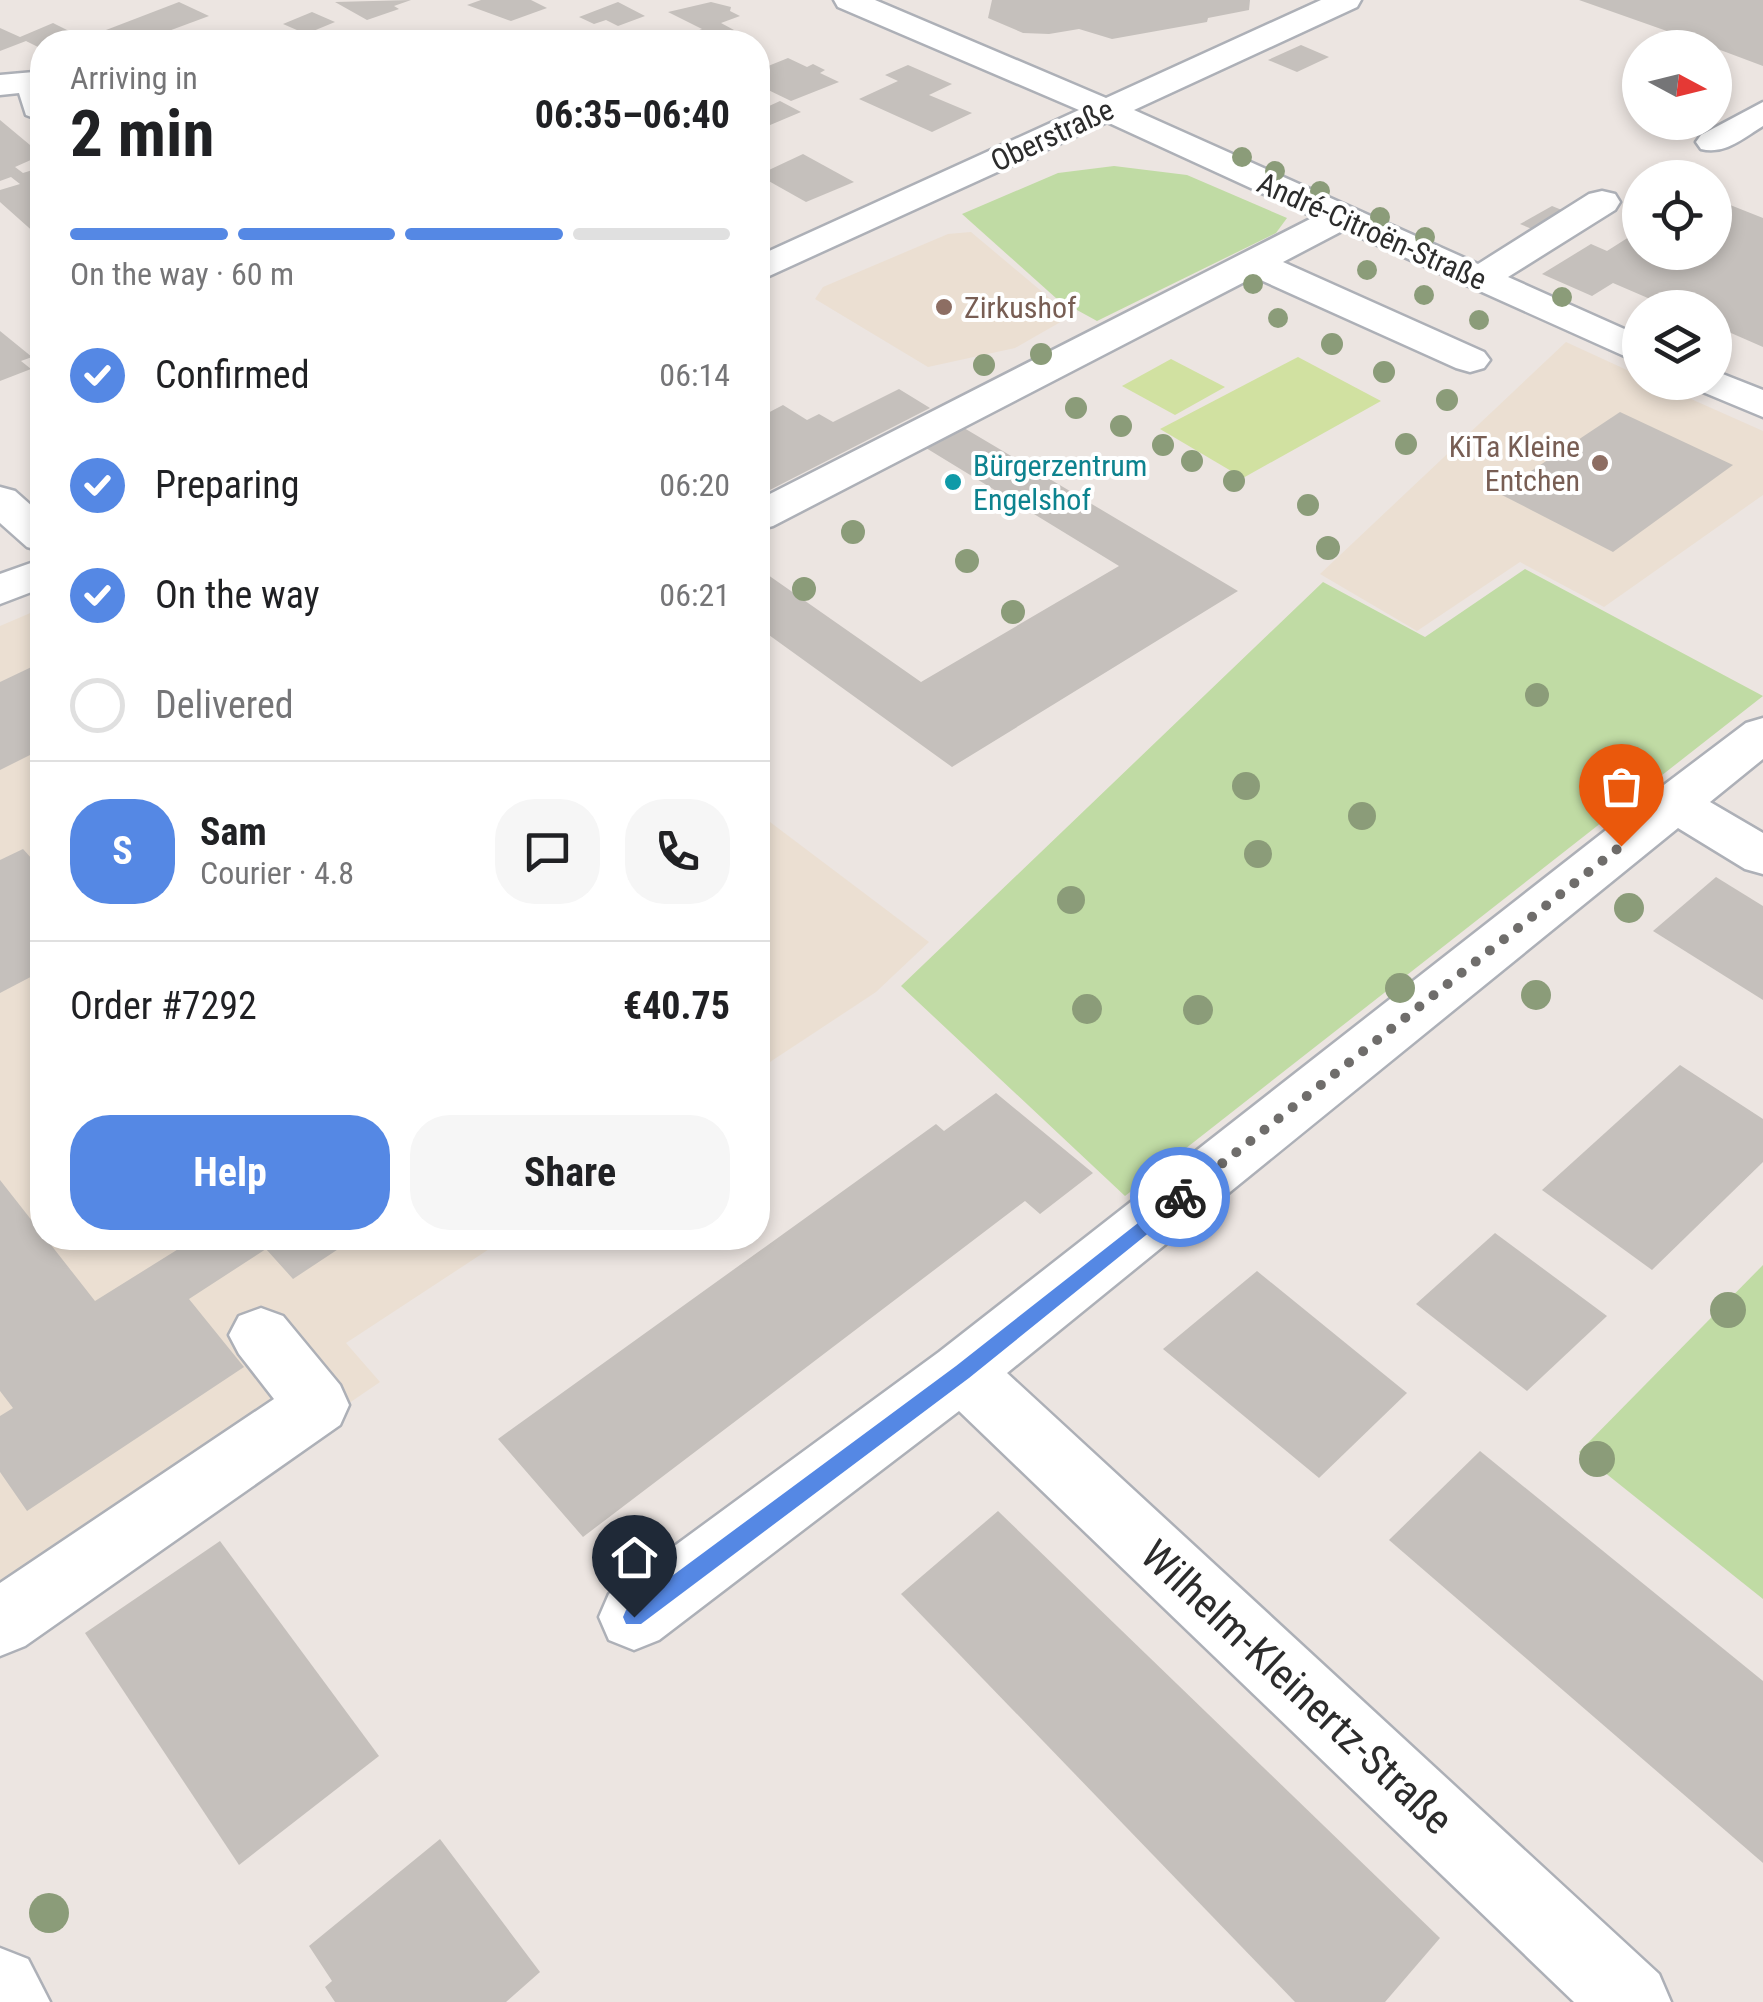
<!DOCTYPE html>
<meta charset="utf-8">
<style>
:root{--surface:#fff;--page:#f6f6f6;--text:#202124;--muted:#757577;--line:#e0e0e0;--accent:#5588e4}
body{margin:0;font-family:"Roboto Condensed",sans-serif;background:var(--page);color:var(--text);height:100vh;display:flex;flex-direction:column;font-size:38px;white-space:nowrap}
*{box-sizing:border-box;margin:0}
p{font-size:32px;color:var(--muted)}
.icon{flex:none;width:55px;height:55px;fill:none;stroke:currentColor;stroke-width:2;stroke-linecap:round;stroke-linejoin:round}
.map{position:relative;flex:1;overflow:hidden}
.details{position:absolute;left:30px;top:30px;width:740px;height:1220px;display:flex;flex-direction:column;background:var(--surface);border-radius:40px;box-shadow:0 5px 15px #0003}
.details>*{flex:none}
.needle{width:65px;rotate:97deg}
.controls{position:absolute;left:1622px;top:30px;display:grid;gap:20px}
.controls a{display:grid;place-items:center;width:110px;height:110px;border-radius:50%;background:var(--surface);box-shadow:0 5px 15px #0003;font-size:50px}
.pin{position:absolute;display:grid;place-items:center;width:85px;height:85px;color:#fff;margin:-102px -42px;border-radius:50% 50% 50% 0;rotate:-45deg;box-shadow:0 0 10px #0007}
.pin .icon{rotate:45deg}
.courier{position:absolute;display:grid;place-items:center;width:100px;height:100px;margin:-50px;border:8px solid #5588e4;border-radius:50%;background:#fff;color:#222;box-shadow:0 2px 12px #0007}
.summary em{font-style:normal;font-weight:700}
.summary div{display:flex;flex-direction:column-reverse}
.summary{display:flex;align-items:center;justify-content:space-between;height:170px;padding:0 40px}
h1{font-size:65px;font-weight:700;line-height:75px}
.bar{display:grid;grid-template-columns:repeat(4,1fr);gap:15px 10px;align-content:center;height:120px;padding:0 40px}
.bar i{height:12px;border-radius:8px;background:var(--line)}
.bar .selected{background:var(--accent)}
.bar p{grid-column:span 4}
.line{display:flex;align-items:center;gap:25px;padding:0 40px;border-top:2px solid var(--line)}
.line div{flex:1}
.round{display:grid;place-items:center;flex:none;width:105px;height:105px;border-radius:40px;background:var(--page)}
ol{padding:0 40px;list-style:none}
li{display:flex;align-items:center;gap:30px;height:110px}
li p{margin-inline-start:auto}
li .icon{padding:10px;border-radius:50%;background:var(--accent);color:#fff;stroke-width:4}
li:last-child{color:var(--muted)}
li i{width:55px;height:55px;border:5px solid var(--line);border-radius:50%}
.cta{display:flex;gap:20px;margin-top:auto;padding:20px 40px}
.cta a{flex:1;height:115px;border-radius:40px;background:var(--accent);color:#fff;font-size:40px;font-weight:700;line-height:115px;text-align:center}
.cta a+a{background:var(--page);color:var(--text)}
.map>svg:first-child{display:block}
.education{fill:#ebdfd2}
.green{fill:#c0dba4}
.pitch{fill:#d1e1a1}
.building{fill:#c5c0bc}
.lines{fill:none;stroke-linecap:round;stroke-linejoin:round}
.minor-casing{stroke:#adb0b7;stroke-width:5}
.minor{fill:#fff;fill-rule:evenodd}
.tree{fill:#8b9c79}
.route{fill:#5588e4}
.done{stroke:#6f6d6b;stroke-width:10;stroke-dasharray:0 18}
.education-dot{fill:#8d6e63;stroke:#fff;stroke-width:4}
.culture-dot{fill:#0f9aa8;stroke:#fff;stroke-width:4}
.labels{text-anchor:middle;dominant-baseline:central;stroke-width:8;stroke-linejoin:round;paint-order:stroke}
.far-street-label{font-size:30px;fill:#2c2c2c;stroke:#fff}
.far-education-label{font-size:30px;fill:#785e54;stroke:#fff;text-anchor:start}
.far-culture-label{font-size:30px;fill:#0d838f;stroke:#fff;text-anchor:start}
.near-street-label{font-size:42px;fill:#2c2c2c;stroke:#fff}
</style>
<div class="map">
<svg width="1763" height="2002" viewBox="0 0 1763 2002">
<rect width="100%" height="100%" fill="#ece5e1"/>
<!-- education -->
<g class="education">
<path d="M971 232 1071 316 1015 348 928 367 815 299 823 287 948 234Z"/>
<path d="M1566 342 1640 376V382L1655 383 1763 431V495L1604 607 1520 562 1417 631 1320 574Z"/>
<path d="M42 608V1238H506L346 1343 380 1382 0 1641V626Z"/>
<path d="M758 813 929 942 876 992 758 1070Z"/>
</g>
<!-- green -->
<g class="green">
<path d="M1114 166 1187 175 1287 218 1276 233 1097 321 1057 299 962 214 1058 173Z"/>
<path d="M1525 569 1763 696 1125 1196 901 986 1323 582 1425 637Z"/>
<path d="M1763 1265V1599L1579 1452Z"/>
</g>
<!-- pitch -->
<g class="pitch">
<path d="M1298 357 1381 401 1243 478 1160 429Z"/>
<path d="M1171 359 1225 387 1175 415 1122 386Z"/>
</g>
<!-- building -->
<g class="building">
<path d="M411 0 394 6 399 9 367 20 335 2Z"/>
<path d="M481 0H531L547 8 511 21 467 5Z"/>
<path d="M992 0H1250L1249 10 1208 18 1207 22 1112 39 1079 29 1049 34 1023 33 988 18Z"/>
<path d="M1579 0H1763V66L1715 48Z"/>
<path d="M179 2 209 16 139 42H109L93 35Z"/>
<path d="M618 2 645 16 618 26 606 20 594 24 579 17Z"/>
<path d="M711 2 731 7 730 11 740 16 721 23 734 30 705 42 652 40 678 30 688 34 702 29 668 12Z"/>
<path d="M312 12 335 22 306 34 283 24Z"/>
<path d="M53 23 75 34 38 47 26 41 0 51V28L20 37Z"/>
<path d="M607 30 636 42H571Z"/>
<path d="M1301 45 1329 57 1297 72 1268 60Z"/>
<path d="M788 58 807 67 813 64 825 70 820 73 839 82 791 101 758 85V70Z"/>
<path d="M908 65 952 84 929 95 972 113 932 132 859 99 898 81 885 75Z"/>
<path d="M780 101 801 112 763 128 758 125V111Z"/>
<path d="M0 120 42 155 15 167 23 173 42 167V233L37 235 0 202V190L20 184 11 177 0 181Z"/>
<path d="M803 154 854 182 806 202 758 175Z"/>
<path d="M1715 199 1763 218V347L1715 326V308H1671L1613 283 1592 296 1542 274 1591 244 1607 251 1640 230V252H1715Z"/>
<path d="M1552 206 1589 221 1556 239 1520 224Z"/>
<path d="M0 331 32 357 21 361 31 369 0 381Z"/>
<path d="M899 389 930 408 758 496V418L783 405 807 420 819 414 833 422Z"/>
<path d="M1620 412 1733 465 1613 552 1498 493Z"/>
<path d="M964 428 1238 591 952 767 758 627V568L921 682 1119 566 926 448Z"/>
<path d="M42 662V749L0 770V682Z"/>
<path d="M23 849 42 870V971L0 993V860Z"/>
<path d="M1716 877 1763 906V1000L1653 931Z"/>
<path d="M1680 1065 1763 1119V1162L1652 1270 1542 1190Z"/>
<path d="M996 1093 1093 1173 1040 1214 1025 1201 583 1537 498 1439 936 1124 944 1131Z"/>
<path d="M0 1180 95 1301 196 1238H355L293 1279 266 1249 189 1299 244 1367 27 1511 0 1472V1416L13 1408 0 1391Z"/>
<path d="M1495 1233 1607 1316 1527 1391 1416 1304Z"/>
<path d="M1257 1271 1407 1393 1319 1478 1163 1349Z"/>
<path d="M1480 1451 1763 1681V1863L1389 1540Z"/>
<path d="M998 1511 1440 1938 1385 2002H1295L901 1594Z"/>
<path d="M220 1541 379 1756 239 1865 85 1633Z"/>
<path d="M440 1839 540 1972 506 2002H335L325 1987 332 1981 309 1946Z"/>
</g>
<g class="lines">
<defs>
<g id="minor">
<path d="M834 0H875L1106 98 1321 0H1361L1357 7 1134 110 1478 264 1589 194 1602 191 1615 194 1620 202 1615 210 1508 277 1640 336V363L1344 230 1283 262 1484 352 1490 360 1484 368 1470 372 1456 368 1254 277 773 526 758 530V500L1314 217 1107 122 758 281V256L1079 110 838 7Z"/>
<path d="M34 72 42 74V121L26 115 19 93 0 95V75Z"/>
<path d="M1763 102V126C1743 138 1725 155 1701 149L1696 142 1701 135Z"/>
<path d="M1715 371 1763 390V417L1698 390 1692 382H1715Z"/>
<path d="M0 487 15 491 42 515V551L27 547 0 523Z"/>
<path d="M42 559V588L0 604V574Z"/>
<path d="M1763 718V759L1710 802 1763 833V874L1745 869 1678 828 1007 1373 1659 1974 1671 2002H1574L959 1411 659 1640 634 1650 609 1640 599 1617 609 1594 939 1352 1656 791 1746 723Z"/>
<path d="M261 1308 283 1316 340 1385 349 1405 340 1425 25 1646 0 1656V1583L274 1399 239 1354 229 1335 239 1316Z"/>
<path d="M0 1948 28 1959 50 2002H0Z"/>
</g>
</defs>
<!-- minor casing -->
<use href="#minor" class="minor-casing"/>
<!-- minor -->
<use href="#minor" class="minor"/>
</g>
<!-- trees -->
<g class="tree">
<circle cx="1242" cy="157" r="10"/>
<circle cx="1275" cy="171" r="10"/>
<circle cx="1320" cy="191" r="10"/>
<circle cx="1380" cy="217" r="10"/>
<circle cx="1425" cy="237" r="10"/>
<circle cx="1367" cy="270" r="10"/>
<circle cx="1253" cy="284" r="10"/>
<circle cx="1424" cy="295" r="10"/>
<circle cx="1562" cy="297" r="10"/>
<circle cx="1278" cy="318" r="10"/>
<circle cx="1479" cy="320" r="10"/>
<circle cx="1332" cy="344" r="11"/>
<circle cx="1041" cy="354" r="11"/>
<circle cx="984" cy="365" r="11"/>
<circle cx="1384" cy="372" r="11"/>
<circle cx="1447" cy="400" r="11"/>
<circle cx="1076" cy="408" r="11"/>
<circle cx="1121" cy="426" r="11"/>
<circle cx="1406" cy="444" r="11"/>
<circle cx="1163" cy="445" r="11"/>
<circle cx="1192" cy="461" r="11"/>
<circle cx="1234" cy="481" r="11"/>
<circle cx="1308" cy="505" r="11"/>
<circle cx="853" cy="532" r="12"/>
<circle cx="1328" cy="548" r="12"/>
<circle cx="967" cy="561" r="12"/>
<circle cx="804" cy="589" r="12"/>
<circle cx="1013" cy="612" r="12"/>
<circle cx="1537" cy="695" r="12"/>
<circle cx="1246" cy="786" r="14"/>
<circle cx="1362" cy="816" r="14"/>
<circle cx="1258" cy="854" r="14"/>
<circle cx="1071" cy="900" r="14"/>
<circle cx="1629" cy="908" r="15"/>
<circle cx="1400" cy="988" r="15"/>
<circle cx="1536" cy="995" r="15"/>
<circle cx="1087" cy="1009" r="15"/>
<circle cx="1198" cy="1010" r="15"/>
<circle cx="1728" cy="1310" r="18"/>
<circle cx="1597" cy="1459" r="18"/>
<circle cx="49" cy="1913" r="20"/>
</g>
<!-- route -->
<path class="route" d="M1180 1190 1187 1192V1202L969 1378 641 1624H626L623 1617 626 1610 956 1366Z"/>
<g class="lines">
<!-- done -->
<path class="done" d="M1180 1197 1621 846"/>
</g>
<!-- markers -->
<g class="education-dot">
<circle cx="944" cy="307" r="10"/>
<circle cx="1600" cy="463" r="10"/>
</g>
<circle class="culture-dot" cx="953" cy="482" r="10"/>
<g class="labels">
<!-- far-street labels -->
<g class="far-street-label">
<text transform="translate(1052 135) rotate(-25)">Oberstraße</text>
<text transform="translate(1372 231) rotate(24)">André-Citroën-Straße</text>
</g>
<!-- far-education labels -->
<g class="far-education-label">
<text x="964" y="307">Zirkushof</text>
<text x="1580" y="446" text-anchor="end">KiTa Kleine<tspan x="1580" dy="34">Entchen</tspan></text>
</g>
<!-- far-culture labels -->
<g class="far-culture-label">
<text x="973" y="465">Bürgerzentrum<tspan x="973" dy="34">Engelshof</tspan></text>
</g>
<!-- near-street labels -->
<g class="near-street-label">
<text transform="translate(1297 1687) rotate(43)">Wilhelm-Kleinertz-Straße</text>
</g>
</g>
</svg>
<div class="controls">
<a><svg class="needle" viewBox="-14 -14 28 28"><path d="M0-13l5 13h-10z" fill="#e53935"/><path d="M0 13l5-13h-10z" fill="#757577"/></svg></a>
<a><svg class="icon" aria-label="locate" viewBox="0 0 24 24"><circle cx="12" cy="12" r="6"/><path d="M12 2v4M12 18v4M2 12h4M18 12h4"/></svg></a>
<a><svg class="icon" aria-label="layers" viewBox="0 0 24 24"><path d="M12 4l9 5-9 5-9-5zM3 14l9 5 9-5"/></svg></a>
</div>
<div class="pin" style="left:1621px;top:846px;background:#ea580c"><svg class="icon" aria-label="bag" viewBox="0 0 24 24"><path d="M5 8h14l-1 12H6zM9 8a3 3 0 0 1 6 0"/></svg></div>
<div class="pin" style="left:634px;top:1617px;background:#1f2937"><svg class="icon" aria-label="home" viewBox="0 0 24 24"><path d="M3 11l9-7 9 7M6 9v11h12V9"/></svg></div>
<div class="courier" style="left:1180px;top:1197px"><svg class="icon" aria-label="bike" viewBox="0 0 24 24"><circle cx="6" cy="16" r="4"/><circle cx="18" cy="16" r="4"/><path d="M6 16l4-8h5l3 8M10 8l3 8H6M13 5h3"/></svg></div>
<section class="details">
<div class="summary"><div><h1>2 min</h1><p>Arriving in</p></div><em>06:35–06:40</em></div>
<div class="bar"><i class="selected"></i><i class="selected"></i><i class="selected"></i><i></i><p>On the way · 60 m</p></div>
<ol>
<li><svg class="icon" aria-label="check" viewBox="0 0 24 24"><path d="M5 12l5 5 9-10"/></svg>Confirmed<p>06:14</p></li>
<li><svg class="icon" aria-label="check" viewBox="0 0 24 24"><path d="M5 12l5 5 9-10"/></svg>Preparing<p>06:20</p></li>
<li><svg class="icon" aria-label="check" viewBox="0 0 24 24"><path d="M5 12l5 5 9-10"/></svg>On the way<p>06:21</p></li>
<li><i></i>Delivered</li>
</ol>
<div class="line" style="height:180px"><b class="round" style="background:var(--accent);color:#fff">S</b><div><b>Sam</b><p>Courier · 4.8</p></div><a class="round"><svg class="icon" aria-label="chat" viewBox="0 0 24 24"><path d="M4 5h16v11H9l-5 4z"/></svg></a><a class="round"><svg class="icon" aria-label="phone" viewBox="0 0 24 24"><path d="M5 4h4l2 5-3 2q2 4 5 5l2-3 5 2v4C11 20 4 13 5 4z"/></svg></a></div>
<div class="line" style="height:130px"><div>Order #7292</div><b>€40.75</b></div>
<div class="cta"><a>Help</a><a>Share</a></div>
</section>
</div>
